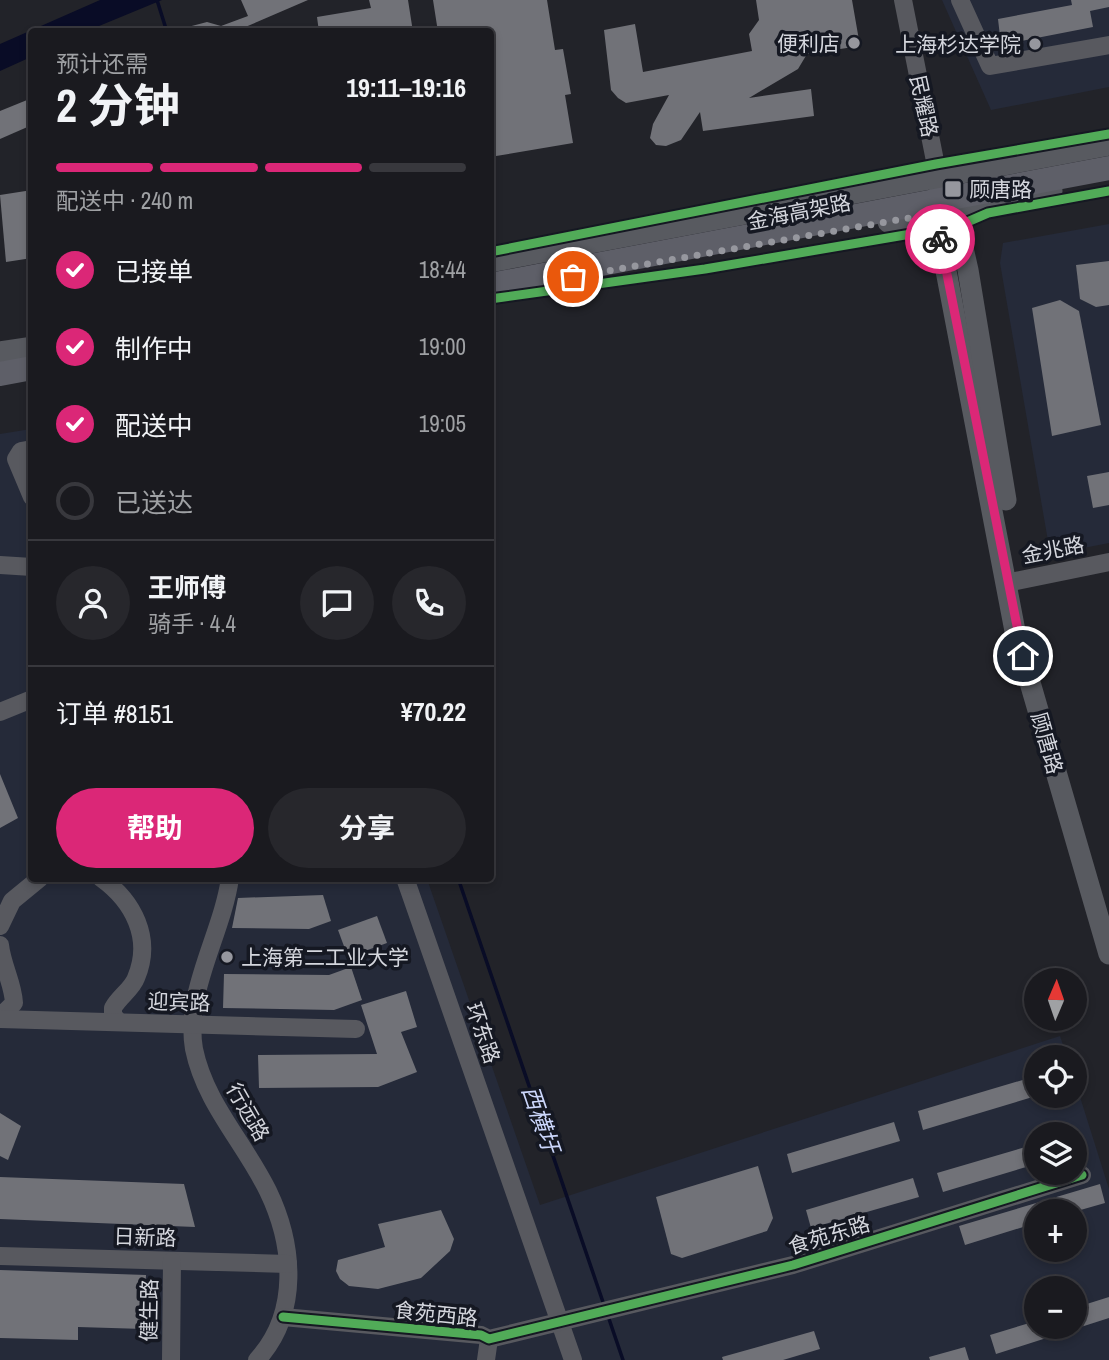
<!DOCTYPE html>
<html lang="zh">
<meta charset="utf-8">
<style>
:root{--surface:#1a1a1f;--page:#27272c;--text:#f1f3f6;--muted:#9fa1a4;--line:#38383d;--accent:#db2777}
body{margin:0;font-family:"Archivo Narrow","Noto Sans SC",sans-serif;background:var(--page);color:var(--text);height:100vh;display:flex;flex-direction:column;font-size:26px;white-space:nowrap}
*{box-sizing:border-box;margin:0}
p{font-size:23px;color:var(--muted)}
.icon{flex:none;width:38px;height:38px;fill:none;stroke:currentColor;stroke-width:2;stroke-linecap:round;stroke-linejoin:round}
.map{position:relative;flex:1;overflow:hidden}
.panel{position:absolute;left:28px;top:28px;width:466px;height:854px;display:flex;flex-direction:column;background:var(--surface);border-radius:7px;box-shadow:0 4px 10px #0003,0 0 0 2px var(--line)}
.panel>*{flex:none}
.needle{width:46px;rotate:2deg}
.fabs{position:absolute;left:1024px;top:968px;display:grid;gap:14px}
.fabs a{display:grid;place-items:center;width:63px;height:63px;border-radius:50%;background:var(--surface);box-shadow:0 4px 10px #0003,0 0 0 2px var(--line);font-size:35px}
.pin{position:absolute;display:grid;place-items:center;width:60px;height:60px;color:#fff;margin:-30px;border:4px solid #fff;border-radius:50%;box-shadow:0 2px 7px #0007}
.courier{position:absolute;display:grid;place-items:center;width:70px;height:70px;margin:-35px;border:5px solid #db2777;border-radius:50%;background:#fff;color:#222;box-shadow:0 2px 9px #0007}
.overview em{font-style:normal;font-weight:700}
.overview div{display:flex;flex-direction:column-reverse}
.overview{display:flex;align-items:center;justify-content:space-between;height:119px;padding:0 28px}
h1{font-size:46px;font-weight:700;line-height:52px}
.bar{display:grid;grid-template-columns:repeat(4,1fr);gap:10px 7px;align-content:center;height:84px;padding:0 28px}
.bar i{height:9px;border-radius:5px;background:var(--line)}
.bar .active{background:var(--accent)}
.bar p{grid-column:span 4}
.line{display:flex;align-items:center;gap:18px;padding:0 28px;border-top:2px solid var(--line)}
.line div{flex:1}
.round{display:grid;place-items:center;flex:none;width:74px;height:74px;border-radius:37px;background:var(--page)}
ol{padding:0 28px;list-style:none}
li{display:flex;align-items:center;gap:21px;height:77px}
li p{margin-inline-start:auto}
li .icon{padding:7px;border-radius:50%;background:var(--accent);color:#fff;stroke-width:4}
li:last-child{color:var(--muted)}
li i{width:38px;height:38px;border:4px solid var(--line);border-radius:50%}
.button{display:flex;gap:14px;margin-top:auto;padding:14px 28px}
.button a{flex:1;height:80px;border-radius:42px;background:var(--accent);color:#fff;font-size:28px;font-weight:700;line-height:80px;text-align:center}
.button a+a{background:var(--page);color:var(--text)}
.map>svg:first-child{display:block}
.built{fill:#252a39;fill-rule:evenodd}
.water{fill:#090c26}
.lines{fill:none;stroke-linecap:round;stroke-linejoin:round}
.stream{stroke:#090c26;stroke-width:3.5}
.building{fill:#717278}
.minor{stroke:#58595f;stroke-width:18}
.major{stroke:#585a60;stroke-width:21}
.highway{stroke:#5e5f68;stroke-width:24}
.highway-bridge{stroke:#5e5f68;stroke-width:24}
.cycleway-casing{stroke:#151822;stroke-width:13}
.cycleway{stroke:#51ab58;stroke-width:9}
.done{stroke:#96979e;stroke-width:7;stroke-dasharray:0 12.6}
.route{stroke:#db2777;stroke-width:9}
.poi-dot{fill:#96979e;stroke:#151822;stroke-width:2.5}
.labels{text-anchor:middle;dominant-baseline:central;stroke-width:7;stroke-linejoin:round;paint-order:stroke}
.poi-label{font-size:21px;fill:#d4d6dd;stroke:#151822;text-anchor:end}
.street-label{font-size:21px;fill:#d4d6dd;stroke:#151822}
.water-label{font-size:23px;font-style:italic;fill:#ccd7fc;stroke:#151822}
</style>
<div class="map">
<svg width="1109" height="1360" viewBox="0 0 1109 1360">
<rect width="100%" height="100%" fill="#222329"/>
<!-- built -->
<g class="built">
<path d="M942 0H1109V87L991 110Z"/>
<path d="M1109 224V543L1073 550 1048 541 1000 263 1003 243Z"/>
<path d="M31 429 32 878 427 879 540 1205 1060 1036 1067 1057H1036V1096H1074L1075 1081 1109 1189V1360H0V434ZM1036 1134H1074V1172H1036ZM1036 1211H1074V1250H1036ZM1036 1288H1074V1326H1036Z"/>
</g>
<!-- water -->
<path class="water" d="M100 0H162L87 31 32 32 31 57 0 71V44Z"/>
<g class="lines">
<!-- stream -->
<g class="stream">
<path d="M157 0 167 32"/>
<path d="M458 878 604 1305"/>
<path d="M608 1316 623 1360"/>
</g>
</g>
<!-- building -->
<g class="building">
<path d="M241 0H308L243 28 244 32H184V28L207 22 221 26 248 16Z"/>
<path d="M369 0H408L413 32H319L317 17 371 8Z"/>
<path d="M433 0H547L555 50 563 49 571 94 565 95 573 143 490 157V32H438Z"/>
<path d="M756 0H852L860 46 807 54 798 69 749 98 811 89 814 116 703 131 700 112 681 140 666 146 656 145 650 138 653 124 669 95 626 103 618 98 611 90 604 30 635 24 643 72 752 51 749 34 759 20Z"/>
<path d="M1071 0H1109V7L1090 11 1093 27 1001 45 998 19 1072 5Z"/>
<path d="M32 98V125L0 139V111Z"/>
<path d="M32 190V258L6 262 0 195Z"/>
<path d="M1109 261V305L1096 307 1080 299 1076 265Z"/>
<path d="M1060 300 1079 311 1101 425 1052 436 1032 308Z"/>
<path d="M1109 472V505L1093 508 1087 476Z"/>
<path d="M0 774 18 818 0 828Z"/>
<path d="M323 895 331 921 309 929 232 928 238 898Z"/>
<path d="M377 916 387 943 348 957 338 930Z"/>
<path d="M351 967 362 1000 334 1010 223 1008 224 974 329 975Z"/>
<path d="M406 991 417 1027 401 1032 417 1072 378 1087 259 1088 258 1055 377 1054 361 1005Z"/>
<path d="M1036 1076V1096L923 1130 918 1111Z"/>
<path d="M0 1113 21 1126 8 1160 0 1156Z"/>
<path d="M894 1122 900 1141 792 1173 787 1154Z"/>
<path d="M1036 1144V1164L943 1192 937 1173Z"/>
<path d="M758 1166 773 1218 767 1231 682 1258 671 1254 656 1197Z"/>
<path d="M0 1177 184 1184 195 1227 0 1219Z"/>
<path d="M913 1178 919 1197 811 1228 806 1210Z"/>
<path d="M1100 1184 1105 1203 1077 1211H1036V1223L965 1245 959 1226Z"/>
<path d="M441 1210 454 1239 450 1251 421 1278 378 1289 349 1286 340 1279 336 1271 338 1260 385 1247 378 1224Z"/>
<path d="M0 1270 146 1275 144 1329 78 1327V1340L0 1338Z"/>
<path d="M1109 1297V1318L996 1354 990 1335 1036 1321V1326H1074V1308Z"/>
<path d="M814 1331 820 1349 783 1360H723L722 1357Z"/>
<path d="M965 1347 969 1360H930L929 1357Z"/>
</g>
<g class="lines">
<!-- minor -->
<g class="minor">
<path d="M903 0 938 176"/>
<path d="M960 0 990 66 1109 45"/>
<path d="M32 449 21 451 16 459 32 497"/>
<path d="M0 565 32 567"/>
<path d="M1006 583 1109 562"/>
<path d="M0 712 32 699"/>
<path d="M101 878C133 901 153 938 136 978 132 989 119 997 113 1008V1015L119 1022"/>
<path d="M230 878C222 935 184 991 194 1049 205 1103 244 1142 268 1191 294 1245 300 1313 257 1360"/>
<path d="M405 878 573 1360"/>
<path d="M0 926 12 901 40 878"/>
<path d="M0 945C2 965 13 983 14 1003L0 1017"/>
<path d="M0 1019 356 1029"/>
<path d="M0 1256 288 1264"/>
<path d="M283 1317 481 1335 489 1339 793 1265 1082 1175"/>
<path d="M171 1360 172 1261"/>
<path d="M486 1360 489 1339"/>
</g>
<!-- major -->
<g class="major">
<path d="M938 176 943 212 938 229 1015 631 1109 954"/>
<path d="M943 212 958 226 968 270 1006 500"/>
<path d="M888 222 1052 191"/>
<path d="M490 262 1109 145"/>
<path d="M0 352 32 347"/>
</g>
<!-- highway -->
<path class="highway" d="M0 374 32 368"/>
<!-- highway-bridge -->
<path class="highway-bridge" d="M490 285 1109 168"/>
<defs>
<g id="cycleway">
<path d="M490 252 936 164 1109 134"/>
<path d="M490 299 705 269 958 226 988 213 1109 191"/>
<path d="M283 1317 481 1335 489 1339 793 1265 1082 1175"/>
</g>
</defs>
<!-- cycleway casing -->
<use href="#cycleway" class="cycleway-casing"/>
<!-- cycleway -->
<use href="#cycleway" class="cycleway"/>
</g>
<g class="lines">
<!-- done -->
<path class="done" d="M573 277 943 212 938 229 940 239"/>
<!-- route -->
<path class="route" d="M940 239 1023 656"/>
</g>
<!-- markers -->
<g class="poi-dot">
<circle cx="854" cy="43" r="7"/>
<circle cx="1035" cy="44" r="7"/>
<rect x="944" y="180" width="18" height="18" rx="3.5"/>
<circle cx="227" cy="957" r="7"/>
</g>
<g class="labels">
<!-- poi labels -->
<g class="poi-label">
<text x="840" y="43">便利店</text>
<text x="1021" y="44">上海杉达学院</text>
<text x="969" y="189" text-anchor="start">顾唐路</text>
<text x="241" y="957" text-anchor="start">上海第二工业大学</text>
</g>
<!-- street labels -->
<g class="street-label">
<text transform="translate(924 106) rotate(78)">民耀路</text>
<text transform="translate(799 212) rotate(-11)">金海高架路</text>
<text transform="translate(1053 550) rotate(-11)">金兆路</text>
<text transform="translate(1047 743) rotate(74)">顾唐路</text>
<text transform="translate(179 1002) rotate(2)">迎宾路</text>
<text transform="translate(483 1033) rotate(71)">环东路</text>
<text transform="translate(248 1112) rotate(60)">行远路</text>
<text transform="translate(829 1235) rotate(-17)">食苑东路</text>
<text transform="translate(145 1237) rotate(2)">日新路</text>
<text transform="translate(149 1310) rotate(-89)">健生路</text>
<text transform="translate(436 1314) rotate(6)">食苑西路</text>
</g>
<!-- water labels -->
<g class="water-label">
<text transform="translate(541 1119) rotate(71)">西横圩</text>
</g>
</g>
</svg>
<div class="fabs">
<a><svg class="needle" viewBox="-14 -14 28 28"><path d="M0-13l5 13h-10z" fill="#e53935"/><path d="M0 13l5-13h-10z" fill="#9fa1a4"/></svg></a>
<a><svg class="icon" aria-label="locate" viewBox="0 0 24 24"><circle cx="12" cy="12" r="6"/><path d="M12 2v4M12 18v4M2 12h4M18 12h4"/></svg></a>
<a><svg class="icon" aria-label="layers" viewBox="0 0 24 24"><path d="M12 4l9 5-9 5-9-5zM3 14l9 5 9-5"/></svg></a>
<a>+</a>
<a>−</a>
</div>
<div class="pin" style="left:573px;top:277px;background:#ea580c"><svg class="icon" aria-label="bag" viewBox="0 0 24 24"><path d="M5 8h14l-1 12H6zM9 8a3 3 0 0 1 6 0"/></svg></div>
<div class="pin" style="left:1023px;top:656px;background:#1f2937"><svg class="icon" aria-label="home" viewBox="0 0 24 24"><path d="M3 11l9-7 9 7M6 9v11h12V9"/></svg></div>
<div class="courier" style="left:940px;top:239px"><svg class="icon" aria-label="bike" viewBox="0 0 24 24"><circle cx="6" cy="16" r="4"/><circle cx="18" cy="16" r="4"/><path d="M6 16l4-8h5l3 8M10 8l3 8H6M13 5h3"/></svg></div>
<section class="panel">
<div class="overview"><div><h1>2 分钟</h1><p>预计还需</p></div><em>19:11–19:16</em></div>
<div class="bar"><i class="active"></i><i class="active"></i><i class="active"></i><i></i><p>配送中 · 240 m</p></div>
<ol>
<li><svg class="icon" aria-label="check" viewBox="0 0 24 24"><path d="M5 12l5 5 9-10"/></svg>已接单<p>18:44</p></li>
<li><svg class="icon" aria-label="check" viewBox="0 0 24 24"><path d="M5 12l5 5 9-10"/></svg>制作中<p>19:00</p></li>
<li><svg class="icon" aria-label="check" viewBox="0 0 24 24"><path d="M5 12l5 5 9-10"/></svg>配送中<p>19:05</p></li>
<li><i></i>已送达</li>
</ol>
<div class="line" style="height:126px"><a class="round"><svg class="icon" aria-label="person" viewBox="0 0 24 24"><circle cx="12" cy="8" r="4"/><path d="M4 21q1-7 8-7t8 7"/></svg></a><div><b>王师傅</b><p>骑手 · 4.4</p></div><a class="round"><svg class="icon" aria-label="chat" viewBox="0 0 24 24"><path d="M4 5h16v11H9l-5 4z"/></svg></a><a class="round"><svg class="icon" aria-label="phone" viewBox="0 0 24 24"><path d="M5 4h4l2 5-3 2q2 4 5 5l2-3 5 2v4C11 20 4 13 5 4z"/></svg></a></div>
<div class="line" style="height:91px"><div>订单 #8151</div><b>¥70.22</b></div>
<div class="button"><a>帮助</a><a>分享</a></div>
</section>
</div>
